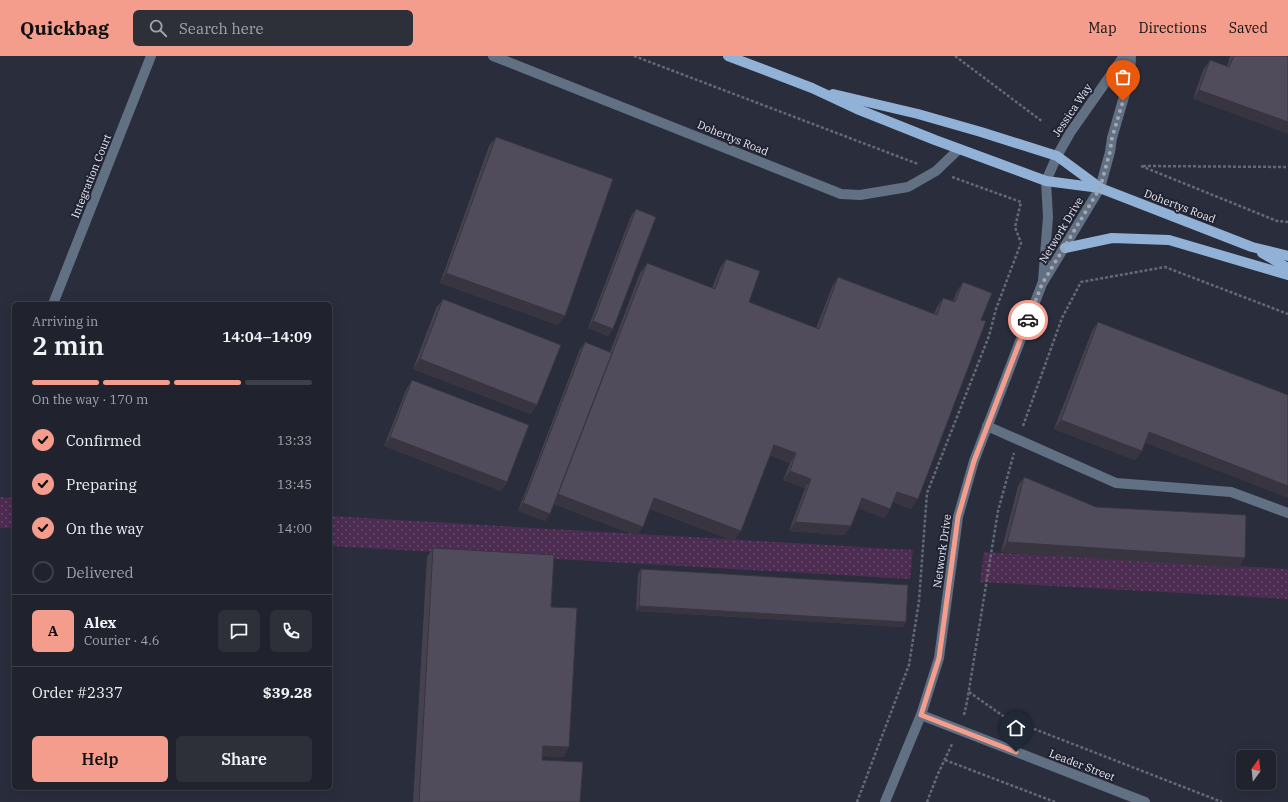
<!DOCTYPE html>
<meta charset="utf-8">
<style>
:root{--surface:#20222d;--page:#2d2f39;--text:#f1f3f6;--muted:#a2a4aa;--line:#3d3f49;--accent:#f49d8c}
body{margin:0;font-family:"IBM Plex Serif",serif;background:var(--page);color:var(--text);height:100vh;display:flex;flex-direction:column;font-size:15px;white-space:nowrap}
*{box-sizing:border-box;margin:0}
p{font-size:13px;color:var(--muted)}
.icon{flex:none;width:22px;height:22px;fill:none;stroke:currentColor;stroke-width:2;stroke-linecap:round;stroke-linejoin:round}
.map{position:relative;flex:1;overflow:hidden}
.side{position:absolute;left:12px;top:246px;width:320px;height:488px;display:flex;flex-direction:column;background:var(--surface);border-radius:6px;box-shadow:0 4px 16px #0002,0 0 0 1px var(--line)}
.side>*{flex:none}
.needle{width:26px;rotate:15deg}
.buttons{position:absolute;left:1236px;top:694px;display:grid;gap:8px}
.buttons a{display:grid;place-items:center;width:40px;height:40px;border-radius:6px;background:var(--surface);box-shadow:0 4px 16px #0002,0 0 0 1px var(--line);font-size:20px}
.pin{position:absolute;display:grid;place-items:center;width:34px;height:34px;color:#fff;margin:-41px -17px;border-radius:50% 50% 50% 0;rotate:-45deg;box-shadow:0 0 4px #0007}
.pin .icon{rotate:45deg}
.courier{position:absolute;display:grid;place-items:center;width:40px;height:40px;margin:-20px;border:3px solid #f49d8c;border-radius:50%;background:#fff;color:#222;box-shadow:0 1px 5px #0007}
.overview em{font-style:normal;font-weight:600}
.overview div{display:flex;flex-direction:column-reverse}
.overview{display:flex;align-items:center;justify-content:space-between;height:68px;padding:0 20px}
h1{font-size:26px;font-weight:600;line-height:30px}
.bar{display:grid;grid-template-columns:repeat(4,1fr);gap:6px 4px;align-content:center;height:48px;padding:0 20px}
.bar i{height:5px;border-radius:3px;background:var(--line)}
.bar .active{background:var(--accent)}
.bar p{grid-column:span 4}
.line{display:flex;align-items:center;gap:10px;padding:0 20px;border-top:1px solid var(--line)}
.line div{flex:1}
.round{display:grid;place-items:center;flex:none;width:42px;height:42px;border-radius:6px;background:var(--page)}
ol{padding:0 20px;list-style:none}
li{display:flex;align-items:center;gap:12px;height:44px}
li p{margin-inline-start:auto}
li .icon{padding:4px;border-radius:50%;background:var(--accent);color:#111;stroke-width:4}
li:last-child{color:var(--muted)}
li i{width:22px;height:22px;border:2px solid var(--line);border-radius:50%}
.primary-button{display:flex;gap:8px;margin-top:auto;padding:8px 20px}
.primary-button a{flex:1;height:46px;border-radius:6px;background:var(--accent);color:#111;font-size:16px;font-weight:600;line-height:46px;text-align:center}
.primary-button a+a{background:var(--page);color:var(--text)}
header{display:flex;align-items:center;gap:24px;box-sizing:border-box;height:56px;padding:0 20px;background:var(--accent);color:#111}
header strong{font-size:19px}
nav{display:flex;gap:22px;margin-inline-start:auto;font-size:14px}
.search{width:280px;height:36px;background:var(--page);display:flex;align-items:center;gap:10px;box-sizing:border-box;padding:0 14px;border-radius:6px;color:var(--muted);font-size:15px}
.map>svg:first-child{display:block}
.grass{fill:url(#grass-dots)}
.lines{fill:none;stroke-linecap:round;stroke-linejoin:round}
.path{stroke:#656875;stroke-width:2.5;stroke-dasharray:3 2;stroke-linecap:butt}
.minor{stroke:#617083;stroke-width:10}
.major{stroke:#92b1d7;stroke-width:10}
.wall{fill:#46414f}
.shaded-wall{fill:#393540}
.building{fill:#514c5c;stroke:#393540}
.done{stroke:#a4a7b2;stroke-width:4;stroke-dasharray:0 7.2}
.route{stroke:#f49d8c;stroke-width:5}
.labels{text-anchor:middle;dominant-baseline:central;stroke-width:4;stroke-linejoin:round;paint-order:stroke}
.street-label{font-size:11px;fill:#e5e8f2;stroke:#212332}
</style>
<header>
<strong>Quickbag</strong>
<div class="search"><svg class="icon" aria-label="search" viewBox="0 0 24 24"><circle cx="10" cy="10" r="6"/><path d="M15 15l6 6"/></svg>Search here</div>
<nav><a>Map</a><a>Directions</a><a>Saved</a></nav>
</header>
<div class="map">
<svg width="1288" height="746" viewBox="0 0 1288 746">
<defs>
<pattern id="grass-dots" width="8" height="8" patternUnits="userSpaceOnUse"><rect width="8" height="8" fill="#4d2c51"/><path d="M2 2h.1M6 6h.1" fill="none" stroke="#664b6a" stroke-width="1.8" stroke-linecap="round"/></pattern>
</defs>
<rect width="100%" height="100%" fill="#2a2d3c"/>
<!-- grass -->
<g class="grass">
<path d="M0 441 14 442V472H0Z"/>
<path d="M330 460 913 494 910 523 330 490Z"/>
<path d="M984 496 1288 513V543L980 526Z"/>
</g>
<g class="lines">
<!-- path -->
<g class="path">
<path d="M634 0 918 108"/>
<path d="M955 0 1043 66"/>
<path d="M1141 110 1277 165 1288 166"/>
<path d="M1143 110 1286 111"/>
<path d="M1023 370 1062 262 1081 226 1165 211 1288 258"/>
<path d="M969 636 1006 662 1222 746"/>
<path d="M964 659 967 646 998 455 1014 397"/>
<path d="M945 704 1055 746"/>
<path d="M857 746 909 609 919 545 927 437 989 280 996 253 1021 187 1015 171 1021 146 952 121"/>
<path d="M927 746 937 720 952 688"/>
</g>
<!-- minor -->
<g class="minor">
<path d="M493 0 841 138 860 139 908 131 936 115 959 93"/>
<path d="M1043 225 1048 161 1046 125 1057 100 1070 77 1124 0"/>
<path d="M53 248 151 0"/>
<path d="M987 370 1116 427 1231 436 1288 457"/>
<path d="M921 659 1145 746"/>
<path d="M885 746 921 659 939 602 958 461 974 405 1042 228 1100 132 1110 96 1112 82 1130 20 1131 0"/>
</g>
<!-- major -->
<g class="major">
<path d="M728 0 812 32 857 53 935 84 1046 125 1100 132 1252 191 1288 200"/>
<path d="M833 38 918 58 981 76 1057 100 1099 131"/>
<path d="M1065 192 1112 182 1169 184 1288 219"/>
<path d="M1262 197 1288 212"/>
</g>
</g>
<!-- wall -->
<g class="wall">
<path d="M1230 0H1288L1193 43 1203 14 1210 4 1227 10Z"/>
<path d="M496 81 558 269 440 227 489 90Z"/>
<path d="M636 153 613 273 608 280 588 272 631 160Z"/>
<path d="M726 203 749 246 816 272 832 231 838 221 934 258 937 251 943 242 953 245 957 235 963 226 911 453 893 446 890 453 884 462 858 452 851 470 844 479 789 475 805 432 783 424 790 407 770 399 734 485 650 453 637 480 554 448 550 458 545 465 518 455 580 293 585 286 610 296 640 217 647 207 712 232 720 212Z"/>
<path d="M443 243 531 358 413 313 436 252Z"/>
<path d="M1098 266 1145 386 1142 395 1135 404 1054 373 1092 275Z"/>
<path d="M412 324 507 426 501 435 384 390 406 334Z"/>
<path d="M1024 421 1096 451 1239 512 1001 496 1018 430Z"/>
<path d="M433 492 551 551 569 691 563 701 542 700V704L580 746H413L427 501Z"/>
<path d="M641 513 906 566 903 571 636 555 638 518Z"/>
</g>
<!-- shaded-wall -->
<g class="shaded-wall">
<path d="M1199 34 1288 66V78L1193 43Z"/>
<path d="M446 217 565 260 558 269 440 227Z"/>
<path d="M593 265 613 273 608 280 588 272Z"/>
<path d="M420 303 537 349 531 358 413 313Z"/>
<path d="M1061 364 1142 395 1135 404 1054 373Z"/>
<path d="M1149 376 1288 430V442L1143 386Z"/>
<path d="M390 381 507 426 501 435 384 390Z"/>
<path d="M774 389 796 397 790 407 768 398Z"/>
<path d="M790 415 811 423 805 432 783 424Z"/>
<path d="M897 436 918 443 911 453 891 445Z"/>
<path d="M558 438 643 471 637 480 552 447Z"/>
<path d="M654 442 741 475 734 485 648 452Z"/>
<path d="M862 442 890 453 884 462 855 451Z"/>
<path d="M523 447 550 458 545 465 518 455Z"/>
<path d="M795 466 851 470 844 479 789 475Z"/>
<path d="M1007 486 1245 502 1239 512 1001 496Z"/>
<path d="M639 550 906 566 903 571 636 555Z"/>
<path d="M543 690 569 691 563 701 536 699Z"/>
</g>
<!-- building -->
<g class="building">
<path d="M1234 0H1288V66L1199 34 1210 4 1229 11Z"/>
<path d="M496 81 613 123 565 260 446 217Z"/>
<path d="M636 153 656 161 613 273 593 265Z"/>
<path d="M726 203 760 215 749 246 819 273 838 221 937 259 943 242 955 246 963 226 992 237 981 264 986 265 918 443 897 436 890 453 862 442 851 470 795 466 811 423 790 415 796 397 774 389 741 475 654 442 643 471 558 438 647 207 715 233Z"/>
<path d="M443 243 561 289 537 349 420 303Z"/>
<path d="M1098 266 1288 339V430L1149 376 1142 395 1061 364Z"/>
<path d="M585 286 612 297 550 458 523 447Z"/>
<path d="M412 324 529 369 507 426 390 381Z"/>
<path d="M1024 421 1096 451 1246 459 1245 502 1007 486Z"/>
<path d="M433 492 554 499 551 551 577 552 569 691 543 690 542 704 583 706 580 746H419Z"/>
<path d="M641 513 908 529 906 566 639 550Z"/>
</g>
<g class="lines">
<!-- done -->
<path class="done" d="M1028 264 1042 228 1100 132 1110 96 1112 82 1123 45"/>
<!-- route -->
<path class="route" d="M1016 696 921 659 939 602 958 461 974 405 1028 264"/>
</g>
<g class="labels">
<!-- street labels -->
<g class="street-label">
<text transform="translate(1072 54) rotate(-56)">Jessica Way</text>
<text transform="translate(733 82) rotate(22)">Dohertys Road</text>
<text transform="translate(91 120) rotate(-68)">Integration Court</text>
<text transform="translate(1180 150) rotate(21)">Dohertys Road</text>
<text transform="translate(1061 174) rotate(-59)">Network Drive</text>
<text transform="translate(942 495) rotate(-82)">Network Drive</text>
<text transform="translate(1082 709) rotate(21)">Leader Street</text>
</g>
</g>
</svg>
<div class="buttons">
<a><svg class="needle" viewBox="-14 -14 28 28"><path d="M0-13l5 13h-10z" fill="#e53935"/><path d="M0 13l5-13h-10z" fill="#a2a4aa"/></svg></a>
</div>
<div class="pin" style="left:1123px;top:45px;background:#ea580c"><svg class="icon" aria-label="bag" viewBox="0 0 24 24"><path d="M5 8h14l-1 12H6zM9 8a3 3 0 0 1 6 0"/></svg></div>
<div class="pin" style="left:1016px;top:696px;background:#1f2937"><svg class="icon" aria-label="home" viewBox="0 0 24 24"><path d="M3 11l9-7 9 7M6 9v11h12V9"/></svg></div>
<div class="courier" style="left:1028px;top:264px"><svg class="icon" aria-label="car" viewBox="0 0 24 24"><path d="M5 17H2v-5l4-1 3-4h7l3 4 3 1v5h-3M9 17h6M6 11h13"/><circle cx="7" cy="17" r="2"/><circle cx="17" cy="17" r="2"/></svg></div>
<section class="side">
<div class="overview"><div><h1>2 min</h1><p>Arriving in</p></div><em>14:04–14:09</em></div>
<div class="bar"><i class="active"></i><i class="active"></i><i class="active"></i><i></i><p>On the way · 170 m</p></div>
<ol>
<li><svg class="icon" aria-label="check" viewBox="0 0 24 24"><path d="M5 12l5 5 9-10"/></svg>Confirmed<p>13:33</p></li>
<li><svg class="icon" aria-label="check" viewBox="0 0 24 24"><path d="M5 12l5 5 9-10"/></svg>Preparing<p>13:45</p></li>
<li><svg class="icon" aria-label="check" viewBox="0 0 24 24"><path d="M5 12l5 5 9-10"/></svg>On the way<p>14:00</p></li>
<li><i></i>Delivered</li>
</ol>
<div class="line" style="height:72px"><b class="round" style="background:var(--accent);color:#111">A</b><div><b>Alex</b><p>Courier · 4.6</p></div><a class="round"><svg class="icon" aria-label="chat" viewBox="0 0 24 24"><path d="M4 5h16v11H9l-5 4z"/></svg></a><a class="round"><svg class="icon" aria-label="phone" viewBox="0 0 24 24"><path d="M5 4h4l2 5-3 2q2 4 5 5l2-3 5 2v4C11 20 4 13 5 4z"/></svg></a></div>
<div class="line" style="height:52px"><div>Order #2337</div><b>$39.28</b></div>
<div class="primary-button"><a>Help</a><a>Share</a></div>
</section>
</div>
